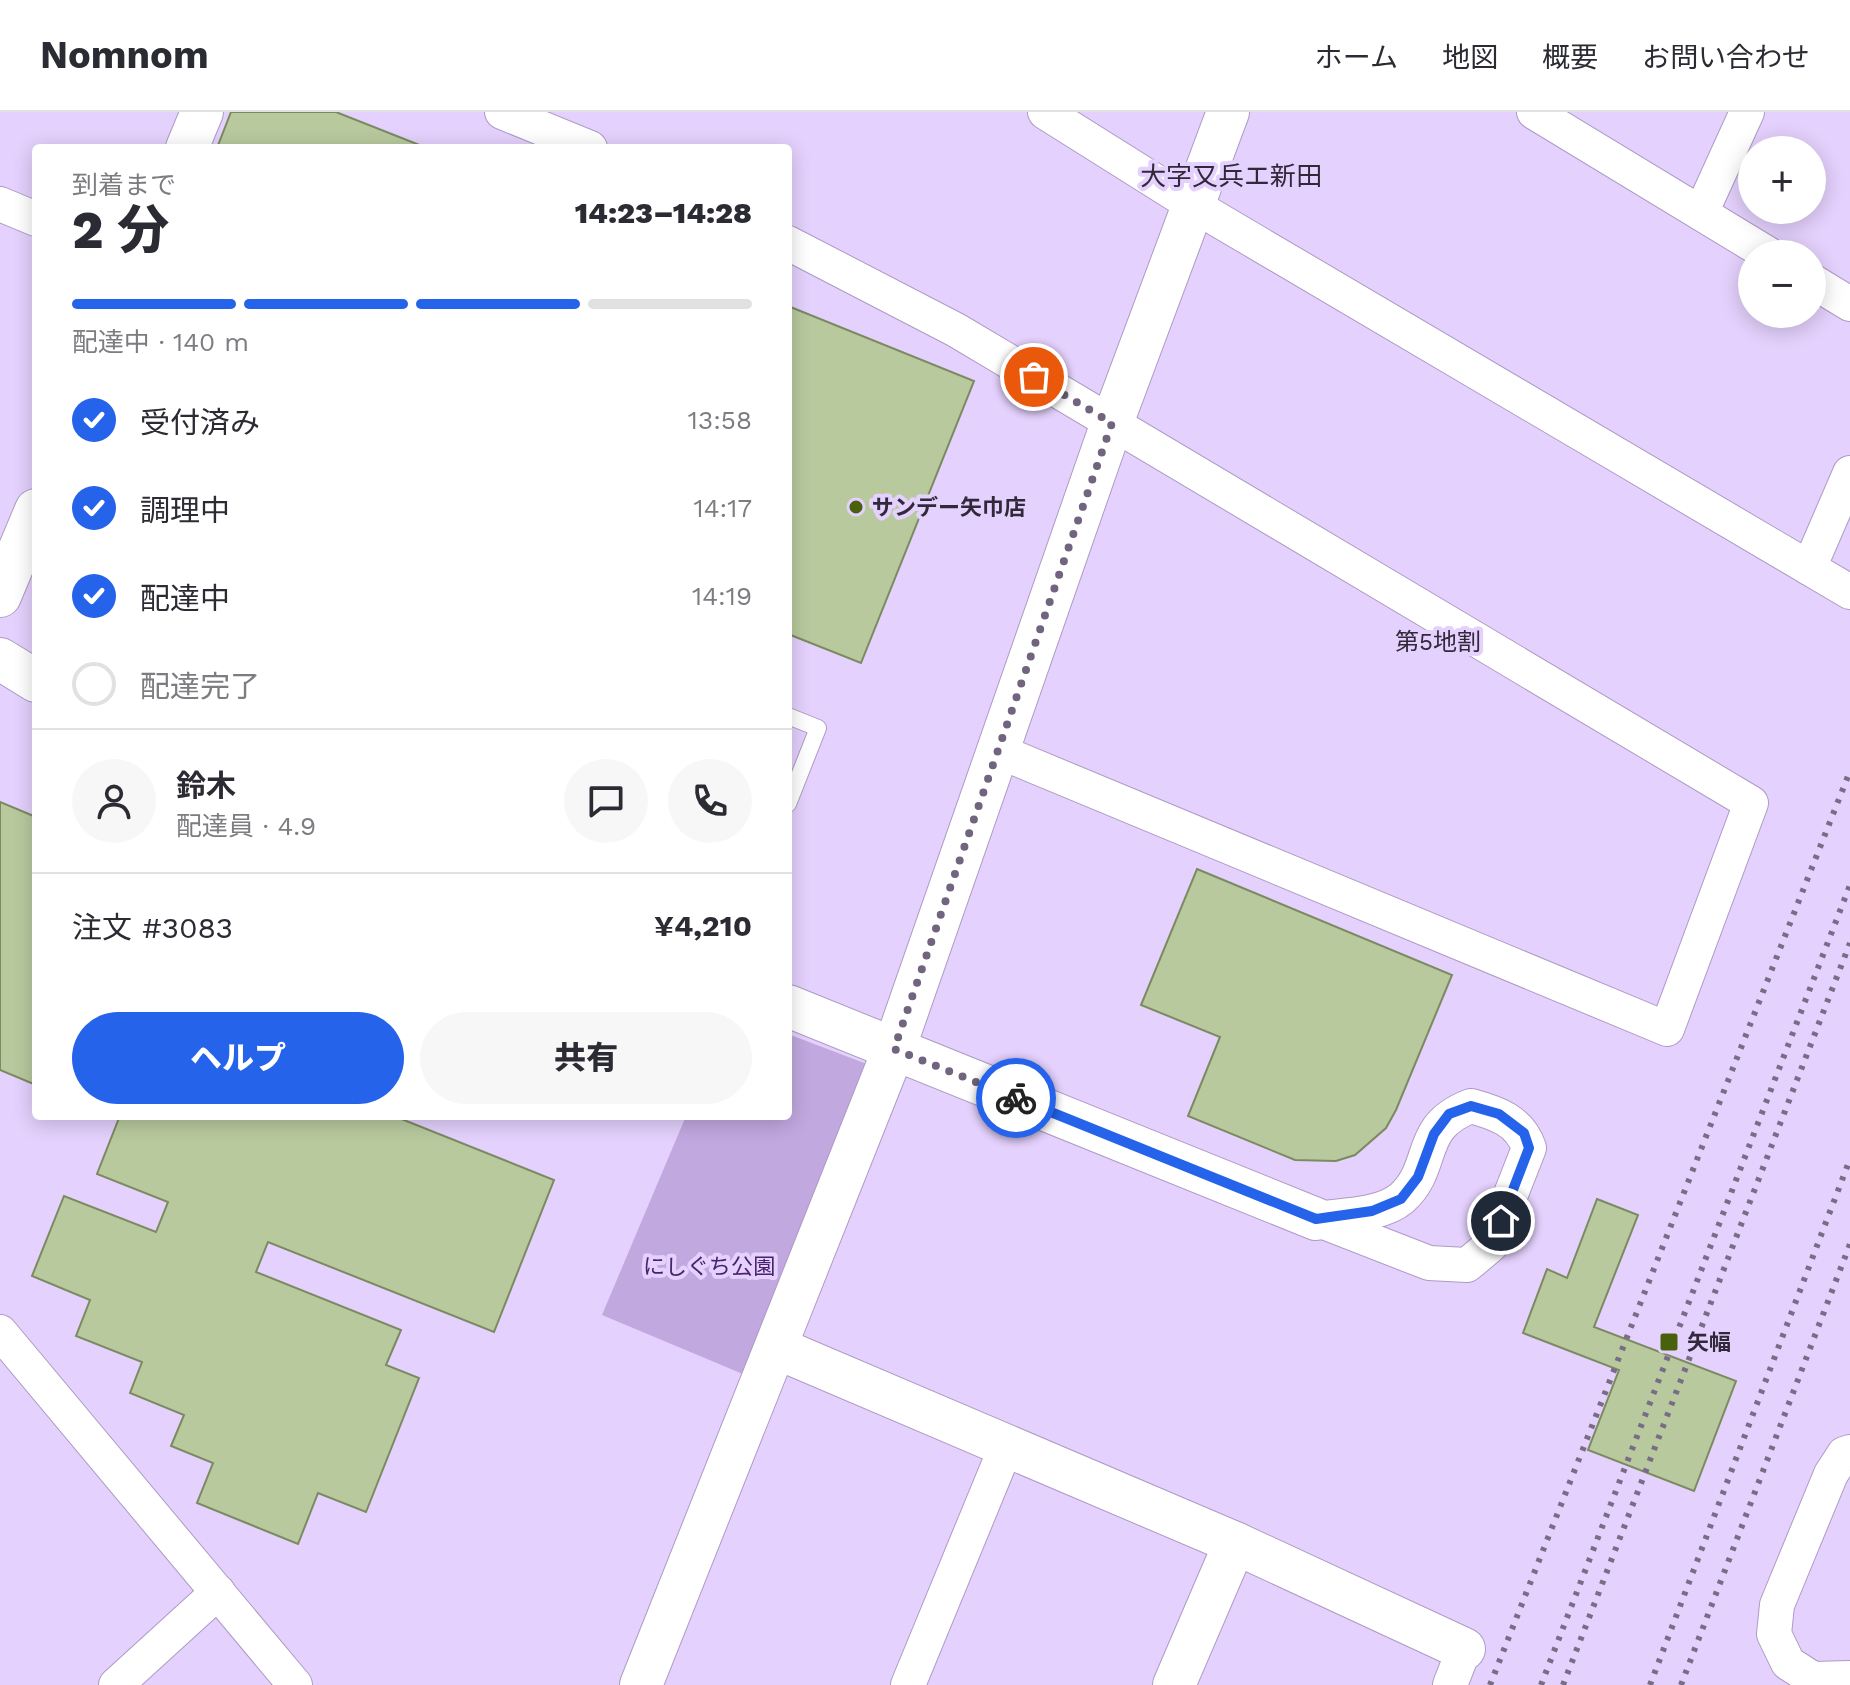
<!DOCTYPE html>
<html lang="ja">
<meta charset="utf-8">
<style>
:root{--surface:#fff;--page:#f7f7f7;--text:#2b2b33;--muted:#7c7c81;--line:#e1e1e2;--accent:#2563eb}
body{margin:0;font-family:"Work Sans","Noto Sans JP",sans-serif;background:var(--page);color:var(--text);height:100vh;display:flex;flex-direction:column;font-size:30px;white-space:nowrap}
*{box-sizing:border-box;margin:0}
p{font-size:26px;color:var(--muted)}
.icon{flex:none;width:44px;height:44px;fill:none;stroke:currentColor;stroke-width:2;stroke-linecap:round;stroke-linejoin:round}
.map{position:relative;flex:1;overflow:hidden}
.side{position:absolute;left:32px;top:32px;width:760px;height:976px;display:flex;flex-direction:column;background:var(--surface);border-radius:8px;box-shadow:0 4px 20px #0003}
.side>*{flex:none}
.fabs{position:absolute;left:1738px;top:24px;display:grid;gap:16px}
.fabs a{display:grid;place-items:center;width:88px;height:88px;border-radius:50%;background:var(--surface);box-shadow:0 4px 20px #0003;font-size:40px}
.pin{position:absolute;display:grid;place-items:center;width:68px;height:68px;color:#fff;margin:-34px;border:4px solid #fff;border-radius:50%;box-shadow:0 2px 8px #0007}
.courier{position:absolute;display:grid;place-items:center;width:80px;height:80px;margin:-40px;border:6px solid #2563eb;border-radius:50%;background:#fff;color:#222;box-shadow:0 2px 10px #0007}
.head em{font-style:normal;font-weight:800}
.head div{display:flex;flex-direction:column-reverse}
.head{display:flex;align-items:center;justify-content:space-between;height:136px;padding:0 40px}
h1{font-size:52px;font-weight:800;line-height:60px}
.bar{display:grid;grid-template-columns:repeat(4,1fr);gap:12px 8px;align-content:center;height:96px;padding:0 40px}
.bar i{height:10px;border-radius:6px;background:var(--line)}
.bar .active{background:var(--accent)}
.bar p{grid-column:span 4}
.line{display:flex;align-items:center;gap:20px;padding:0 40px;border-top:2px solid var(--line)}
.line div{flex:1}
.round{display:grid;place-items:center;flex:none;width:84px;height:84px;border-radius:42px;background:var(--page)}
ol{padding:0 40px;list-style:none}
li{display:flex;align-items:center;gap:24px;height:88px}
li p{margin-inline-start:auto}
li .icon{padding:8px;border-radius:50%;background:var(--accent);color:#fff;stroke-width:4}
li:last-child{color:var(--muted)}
li i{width:44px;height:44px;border:4px solid var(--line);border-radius:50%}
.action{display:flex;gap:16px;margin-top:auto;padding:16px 40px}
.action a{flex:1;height:92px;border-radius:48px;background:var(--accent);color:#fff;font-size:32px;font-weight:800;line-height:92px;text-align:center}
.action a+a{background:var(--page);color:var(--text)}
header{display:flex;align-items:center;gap:48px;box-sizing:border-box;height:112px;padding:0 40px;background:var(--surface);border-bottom:2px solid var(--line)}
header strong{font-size:38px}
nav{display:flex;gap:44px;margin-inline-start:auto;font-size:28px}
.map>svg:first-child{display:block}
.green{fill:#c1a8df}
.building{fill:#b8c99e;stroke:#7b8a61;stroke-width:2}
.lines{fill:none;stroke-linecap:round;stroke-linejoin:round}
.service-casing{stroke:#ad9bc4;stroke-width:18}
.minor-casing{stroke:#ad9bc4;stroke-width:36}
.tertiary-casing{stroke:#ad9bc4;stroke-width:44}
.service{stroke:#fff;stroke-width:16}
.minor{stroke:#fff;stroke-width:34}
.tertiary{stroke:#fff;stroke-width:42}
.rail{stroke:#786c87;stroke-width:6;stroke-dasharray:4 8;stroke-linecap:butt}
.done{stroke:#70647e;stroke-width:8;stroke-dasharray:0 14.4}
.route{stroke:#2563eb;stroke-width:10}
.poi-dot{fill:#49610d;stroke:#e4d1fd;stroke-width:3}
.labels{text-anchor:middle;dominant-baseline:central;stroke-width:8;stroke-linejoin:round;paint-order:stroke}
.poi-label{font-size:22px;font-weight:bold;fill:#31293a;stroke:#e4d1fd;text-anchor:start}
.park-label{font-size:22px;fill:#49226d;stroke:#e4d1fd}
.neighbourhood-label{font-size:24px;fill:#31293a;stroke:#e4d1fd}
.quarter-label{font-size:26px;fill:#31293a;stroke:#e4d1fd}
</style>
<header>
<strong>Nomnom</strong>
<nav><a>ホーム</a><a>地図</a><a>概要</a><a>お問い合わせ</a></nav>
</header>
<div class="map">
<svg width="1850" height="1573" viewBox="0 0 1850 1573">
<rect width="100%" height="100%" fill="#e4d1fd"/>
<!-- green -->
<path class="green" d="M788 922 872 954 750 1265 602 1203 686 1004H788Z"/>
<!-- building -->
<g class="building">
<path d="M231 0H336L427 36H217Z"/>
<path d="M788 194 974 269 861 551 788 522Z"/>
<path d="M0 690 36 705V973L0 958Z"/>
<path d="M1197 757 1452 863 1396 998 1386 1016 1355 1043 1336 1049 1295 1048 1188 1004 1220 925 1141 893Z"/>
<path d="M115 1004H394L554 1068 494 1220 268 1130 256 1160 401 1218 386 1253 419 1266 366 1400 318 1381 298 1432 197 1391 213 1351 171 1334 184 1303 130 1281 142 1250 76 1224 90 1188 32 1164 64 1084 156 1120 168 1090 97 1062 119 1006Z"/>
<path d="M1597 1087 1638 1103 1594 1215 1736 1269 1694 1379 1588 1338 1619 1258 1523 1221 1547 1157 1567 1166Z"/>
</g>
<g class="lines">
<defs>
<path id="service" d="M788 604 818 616 788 692"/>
<g id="minor">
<path d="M502 0 590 36"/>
<path d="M1045 0 1193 93 1850 480"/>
<path d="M1534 0 1768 142"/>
<path d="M0 92 36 107"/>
<path d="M1701 101 1747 0"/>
<path d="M788 131 956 218 1751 691 1667 917 998 639"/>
<path d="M1812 169 1850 192"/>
<path d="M1809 456 1850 361"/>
<path d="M1471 994C1497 1001 1520 1009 1529 1036L1491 1133 1467 1153 1429 1151 1316 1107C1341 1103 1381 1104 1402 1086 1437 1054 1415 1015 1471 994Z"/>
<path d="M0 1220 295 1573"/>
<path d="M1850 1340 1844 1342 1831 1362 1777 1493 1774 1522 1788 1551 1813 1567 1850 1566"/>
<path d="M116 1573 218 1480"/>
<path d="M908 1573 1006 1335"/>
<path d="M1450 1573 1464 1537"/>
</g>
<g id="tertiary">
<path d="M187 36 202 0"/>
<path d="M0 484 36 398"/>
<path d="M0 547 36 569"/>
<path d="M788 894 1316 1107"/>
<path d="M777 1236 1235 1431 1464 1537"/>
<path d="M641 1573 894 937 1112 311 1228 0"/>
<path d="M1174 1573 1235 1431"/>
</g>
</defs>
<!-- service casing -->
<use href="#service" class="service-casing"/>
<!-- minor casing -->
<use href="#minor" class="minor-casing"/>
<!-- tertiary casing -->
<use href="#tertiary" class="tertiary-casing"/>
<!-- service -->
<use href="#service" class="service"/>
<!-- minor -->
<use href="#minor" class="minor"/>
<!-- tertiary -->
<use href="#tertiary" class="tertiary"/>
<!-- rail -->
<g class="rail">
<path d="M1490 1573 1850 659"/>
<path d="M1541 1573 1850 773"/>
<path d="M1563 1573 1850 831"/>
<path d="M1650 1573 1850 1047"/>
<path d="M1681 1573 1850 1132"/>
</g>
</g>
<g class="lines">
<!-- done -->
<path class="done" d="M1016 986 894 937 1112 311 1034 265"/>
<!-- route -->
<path class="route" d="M1016 986 1316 1107 1372 1099 1401 1087 1418 1065 1434 1022 1449 1002 1471 994 1499 1002 1524 1021 1529 1036 1501 1109"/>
</g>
<!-- markers -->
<g class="poi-dot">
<circle cx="856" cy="395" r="8"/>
<rect x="1659" y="1220" width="20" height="20" rx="4"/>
</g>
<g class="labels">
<!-- poi labels -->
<g class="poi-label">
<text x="872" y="395">サンデー矢巾店</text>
<text x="1687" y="1230">矢幅</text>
</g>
<!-- park labels -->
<g class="park-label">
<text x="709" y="1154">にしぐち公園</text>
</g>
<!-- neighbourhood labels -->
<g class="neighbourhood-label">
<text x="1438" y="530">第5地割</text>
</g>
<!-- quarter labels -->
<g class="quarter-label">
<text x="1231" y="64">大字又兵エ新田</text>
</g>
</g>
</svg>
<div class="fabs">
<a>+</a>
<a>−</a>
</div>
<div class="pin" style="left:1034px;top:265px;background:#ea580c"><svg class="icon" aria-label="bag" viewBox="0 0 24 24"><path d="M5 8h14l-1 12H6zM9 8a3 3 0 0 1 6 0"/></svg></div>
<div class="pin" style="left:1501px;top:1109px;background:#1f2937"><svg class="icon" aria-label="home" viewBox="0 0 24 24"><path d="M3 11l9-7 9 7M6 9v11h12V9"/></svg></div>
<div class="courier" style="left:1016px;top:986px"><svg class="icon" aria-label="bike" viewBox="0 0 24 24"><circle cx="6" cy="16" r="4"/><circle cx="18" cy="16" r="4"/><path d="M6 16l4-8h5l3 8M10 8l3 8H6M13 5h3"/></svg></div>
<section class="side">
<div class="head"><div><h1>2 分</h1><p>到着まで</p></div><em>14:23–14:28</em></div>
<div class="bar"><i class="active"></i><i class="active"></i><i class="active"></i><i></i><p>配達中 · 140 m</p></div>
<ol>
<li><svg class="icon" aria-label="check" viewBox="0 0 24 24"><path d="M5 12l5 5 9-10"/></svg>受付済み<p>13:58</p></li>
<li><svg class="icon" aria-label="check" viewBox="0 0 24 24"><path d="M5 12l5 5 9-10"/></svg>調理中<p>14:17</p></li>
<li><svg class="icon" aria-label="check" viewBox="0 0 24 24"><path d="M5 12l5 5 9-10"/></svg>配達中<p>14:19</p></li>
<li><i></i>配達完了</li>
</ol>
<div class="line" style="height:144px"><a class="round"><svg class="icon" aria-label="person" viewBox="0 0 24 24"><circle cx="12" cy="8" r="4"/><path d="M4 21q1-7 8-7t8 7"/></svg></a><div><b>鈴木</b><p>配達員 · 4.9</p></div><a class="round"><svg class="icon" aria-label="chat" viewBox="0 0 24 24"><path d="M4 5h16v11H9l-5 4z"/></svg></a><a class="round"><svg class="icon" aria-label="phone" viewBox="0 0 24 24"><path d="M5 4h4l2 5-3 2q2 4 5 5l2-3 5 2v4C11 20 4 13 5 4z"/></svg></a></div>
<div class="line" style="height:104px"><div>注文 #3083</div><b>¥4,210</b></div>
<div class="action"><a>ヘルプ</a><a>共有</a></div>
</section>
</div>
